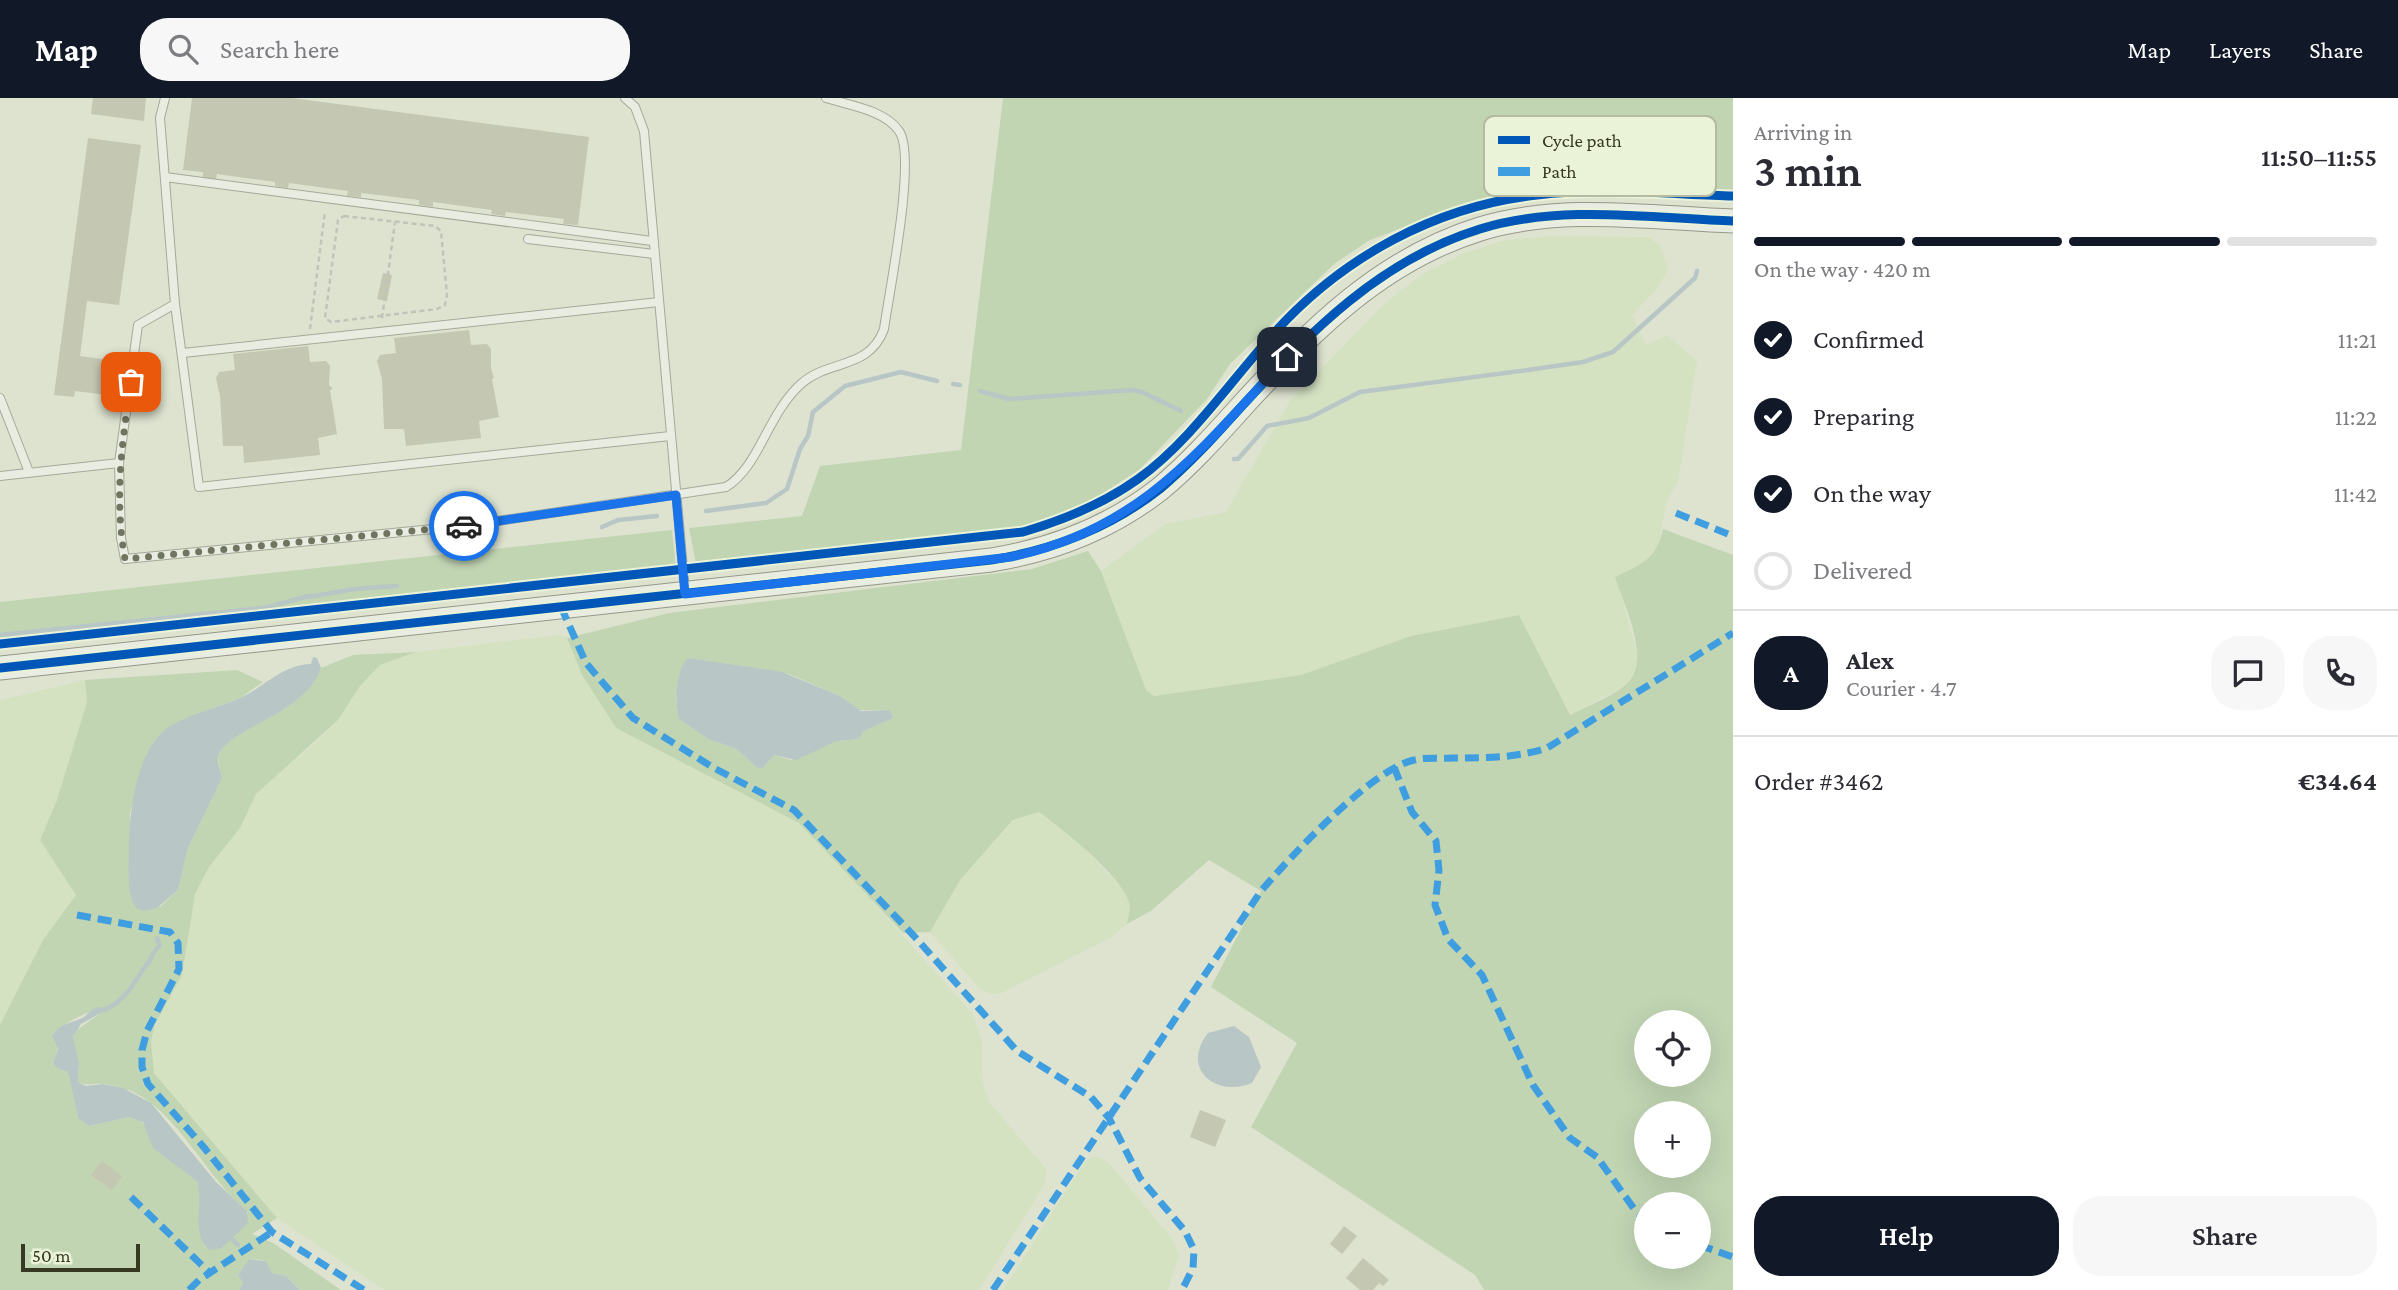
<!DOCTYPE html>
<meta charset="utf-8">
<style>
:root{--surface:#fff;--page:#f7f7f7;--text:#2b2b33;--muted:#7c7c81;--line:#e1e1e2;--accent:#111827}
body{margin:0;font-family:"Crimson Pro",serif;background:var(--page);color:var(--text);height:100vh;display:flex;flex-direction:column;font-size:26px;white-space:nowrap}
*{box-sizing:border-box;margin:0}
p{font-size:23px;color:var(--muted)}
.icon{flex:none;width:38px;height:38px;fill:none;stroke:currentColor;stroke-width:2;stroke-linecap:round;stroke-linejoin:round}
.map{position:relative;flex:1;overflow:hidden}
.sheet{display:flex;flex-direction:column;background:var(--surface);width:665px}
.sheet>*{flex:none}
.buttons{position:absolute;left:1634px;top:912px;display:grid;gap:14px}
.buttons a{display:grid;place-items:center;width:77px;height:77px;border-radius:50%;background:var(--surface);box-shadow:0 7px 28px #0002;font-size:35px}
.scale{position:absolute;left:21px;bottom:18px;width:119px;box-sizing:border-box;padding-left:7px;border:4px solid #363821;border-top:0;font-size:19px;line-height:24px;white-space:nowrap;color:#363821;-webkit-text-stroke:5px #eaf3d7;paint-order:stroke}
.pin{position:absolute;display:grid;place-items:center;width:60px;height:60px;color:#fff;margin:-30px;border-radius:14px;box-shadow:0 4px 10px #0006}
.courier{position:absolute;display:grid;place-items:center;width:70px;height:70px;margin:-35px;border:5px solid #1a73e8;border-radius:50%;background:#fff;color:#222;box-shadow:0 2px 9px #0007}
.overview em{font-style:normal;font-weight:600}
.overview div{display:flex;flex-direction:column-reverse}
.overview{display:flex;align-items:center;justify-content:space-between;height:119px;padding:0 21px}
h1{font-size:46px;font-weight:600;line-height:52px}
.bar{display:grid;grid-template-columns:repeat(4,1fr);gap:10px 7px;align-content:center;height:84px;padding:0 21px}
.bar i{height:9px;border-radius:5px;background:var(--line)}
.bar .active{background:var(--accent)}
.bar p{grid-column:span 4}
.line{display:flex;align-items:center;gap:18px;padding:0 21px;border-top:2px solid var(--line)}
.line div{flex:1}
.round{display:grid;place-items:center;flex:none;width:74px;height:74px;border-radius:28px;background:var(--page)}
ol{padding:0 21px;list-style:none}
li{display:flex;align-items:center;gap:21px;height:77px}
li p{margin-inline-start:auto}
li .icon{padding:7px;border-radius:50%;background:var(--accent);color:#fff;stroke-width:4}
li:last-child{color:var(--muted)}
li i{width:38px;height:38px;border:4px solid var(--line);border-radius:50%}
.button{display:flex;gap:14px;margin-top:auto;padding:14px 21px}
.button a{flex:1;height:80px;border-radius:28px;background:var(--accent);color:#fff;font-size:28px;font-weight:600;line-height:80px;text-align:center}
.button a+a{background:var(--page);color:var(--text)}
header{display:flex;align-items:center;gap:42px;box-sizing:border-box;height:98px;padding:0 35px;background:var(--accent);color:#fff}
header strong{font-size:33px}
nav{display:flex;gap:38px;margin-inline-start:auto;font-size:24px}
.search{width:490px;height:63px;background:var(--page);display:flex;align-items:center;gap:18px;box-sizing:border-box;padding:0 24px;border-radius:28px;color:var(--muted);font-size:26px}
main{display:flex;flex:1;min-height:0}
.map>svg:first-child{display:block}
.farmland{fill:#d5e2c2}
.green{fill:#c1d5b3;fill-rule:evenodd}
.water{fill:#b8c6c5}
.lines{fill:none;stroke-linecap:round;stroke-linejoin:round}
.stream{stroke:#b8c6c5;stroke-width:4.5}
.building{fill:#c4c7b1}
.lane-casing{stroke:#a5a998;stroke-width:10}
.secondary-casing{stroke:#959888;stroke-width:25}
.path{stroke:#c1c4b8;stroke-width:2.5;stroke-dasharray:5 3.5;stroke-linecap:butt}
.lane{stroke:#e9ece1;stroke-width:8}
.secondary{stroke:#e9ece1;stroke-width:23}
.quiet{stroke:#3e9ee0;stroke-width:7;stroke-dasharray:14 7;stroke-linecap:butt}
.cycleway-casing{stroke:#eaf3d7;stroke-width:13}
.cycleway{stroke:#0057b8;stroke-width:9}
.done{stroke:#71745e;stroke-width:7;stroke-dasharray:0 12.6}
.route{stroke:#1a73e8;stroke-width:9}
.key{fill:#eaf3d7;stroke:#b4bba0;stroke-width:2}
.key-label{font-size:19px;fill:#363821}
</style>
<header>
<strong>Map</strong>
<div class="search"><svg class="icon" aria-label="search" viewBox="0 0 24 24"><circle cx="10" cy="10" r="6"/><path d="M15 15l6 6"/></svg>Search here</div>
<nav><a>Map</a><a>Layers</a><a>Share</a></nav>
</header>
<main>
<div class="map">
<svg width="1733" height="1192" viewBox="0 0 1733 1192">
<rect width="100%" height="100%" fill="#dee3d0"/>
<!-- farmland -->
<g class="farmland">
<path d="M1551 138 1649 139 1661 149 1668 172 1657 191 1632 217 1646 247 1667 237 1697 263 1678 385 1668 400 1657 453 1649 462 1616 479 1636 550 1637 570 1632 580 1623 589 1570 617 1519 517 1411 538 1301 577 1154 598 1146 592 1101 473 1165 426 1226 414 1290 303 1384 206 1421 177 1464 155 1505 142Z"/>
<path d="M558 537 567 539 582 577 616 630 799 725 811 735 973 916 982 944 983 985 990 1005 1047 1072 1045 1086 979 1192H384L277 1120 154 975 151 943 155 926 182 877 195 796 209 769 240 730 256 696 271 680 314 646 338 622 360 588 380 567 416 554Z"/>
<path d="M85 582 87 604 57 702 40 742 77 797 43 842 0 927V602Z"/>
<path d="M1039 714 1077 743 1123 791 1130 806 1127 826 1112 839 1002 895 991 896 980 891 930 834 960 782 1014 722Z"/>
<path d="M1100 1059 1110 1066 1173 1142 1179 1157 1168 1192H1003L1083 1066 1091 1059Z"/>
</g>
<!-- green -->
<g class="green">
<path d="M1003 0H1733V93H1540L1496 98 1468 104 1368 143 1334 166 1230 266 1207 301 1139 372 1081 409 1050 423 1021 431 696 466 689 430 802 418 820 368 961 352Z"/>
<path d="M1663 431 1733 457V1192H1484L1475 1177 1251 1029 1297 945 1211 889 1261 793 1209 762 1152 812 1127 826C1128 819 1131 810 1129 804 1121 777 1062 731 1039 714L1013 722 960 782 930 834 903 835 799 725 616 630 582 577 567 540 669 515 1032 471 1088 453 1101 473 1146 592 1154 598 1301 577 1411 538 1519 517 1570 617C1587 608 1607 601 1623 589 1655 567 1624 508 1615 479 1642 466 1656 462 1663 431ZM689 560 789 576 840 598 859 612H890L893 620 864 633 859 641 837 643 791 662 774 657 764 669 757 670 737 651 708 641 679 621C675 605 675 571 689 560ZM1647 924H1699V976H1647ZM1647 1015H1699V1068H1647ZM1647 1106H1699V1158H1647Z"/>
<path d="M672 432 676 471 0 541V504Z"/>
<path d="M416 554 380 567 360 588 338 622 256 696 240 730 209 769 195 796 182 877 155 926 151 943 154 975 277 1120 252 1136 273 1145 341 1192H300L286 1178 272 1175 263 1162 249 1161 238 1177 243 1185 239 1192H0V927L43 842 76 797 40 742 57 702 87 604 85 582 237 572 263 584 240 600 175 625 154 644 146 659 130 715V777L160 809 178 792 188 750 222 680C222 673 217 665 218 659 227 628 307 616 321 570L353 557ZM108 910 74 934 73 944 79 966 78 984C87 989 94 985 104 986 118 988 132 992 144 1000 185 1028 207 1079 245 1111L248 1115 222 1150 205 1149C192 1129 206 1104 196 1081L154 1050 148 1031 139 1021 129 1019 89 1028 78 1020 68 974 57 970 53 965 58 948 53 936C62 925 94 910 108 910Z"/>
</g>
<!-- water -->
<g class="water">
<path d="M313 559 317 560 321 570C307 616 226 630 218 659 216 665 222 673 222 680L188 750 178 792 157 810 143 813 136 810C126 795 129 769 129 752 129 714 136 645 175 625 195 615 219 609 240 600 265 589 281 567 311 566Z"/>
<path d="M689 560 782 574 840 598 861 613 890 612 893 620 864 633 859 641 837 643 796 662 774 657 763 670H757L737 651 708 641 679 621C675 606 675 569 689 560Z"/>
<path d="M99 909 108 911 81 926 73 938 79 966 78 984 86 988 103 986 123 990 151 1005 216 1084 247 1113 248 1125 222 1150 210 1152C190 1140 204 1104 197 1083L153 1050 143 1024 129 1019 89 1028 78 1020 68 974 57 970 53 965 58 950 52 938C59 926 70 925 80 921 88 918 89 911 99 909Z"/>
<path d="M1234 928 1249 939 1261 969 1252 985C1216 1000 1180 971 1208 935Z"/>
<path d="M249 1161 265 1163 272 1175 286 1178 300 1192H239L243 1185 238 1177Z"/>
</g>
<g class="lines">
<!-- stream -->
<g class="stream">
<path d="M953 286 960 287"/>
<path d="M980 293 1009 301 1132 292 1142 294 1181 313"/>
<path d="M1234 361H1238L1267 328 1309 320 1360 294 1528 272 1583 264 1613 254 1695 180 1697 173"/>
<path d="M706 413 766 405 787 391 800 351 808 338 813 314 845 288 901 274 937 283"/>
<path d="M602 429 618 422 657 418"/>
<path d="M309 499 354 491 397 488"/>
<path d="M0 537 264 510 309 498"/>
<path d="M104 912C126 903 134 884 147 866 153 859 151 854 160 848L157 840"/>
<path d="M229 1138 238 1147"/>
</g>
</g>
<!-- building -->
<g class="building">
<path d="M93 0H146L144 23 91 16Z"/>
<path d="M192 0H292L589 39 578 127 563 126 564 121 506 114 505 118 491 116 492 112 433 104V109L419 107V102L361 95V99L347 98 348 93 289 85 288 90 275 88V84L217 76 216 81 203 79V74L183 72Z"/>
<path d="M88 40 141 47 119 207 87 203 80 258 111 262 107 297 75 293 74 299 54 297Z"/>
<path d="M383 175 392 177 387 203 377 201Z"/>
<path d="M469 232 471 247 487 246 491 251V270L494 280 492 281 499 319 479 323 481 340 406 348 404 331H384L382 281 377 263 380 257 396 255 394 240Z"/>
<path d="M308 248 310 264 326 263 330 268 329 287 333 291 330 292 337 336 318 340 320 357 244 365 243 348H223L220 298 216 280 219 274 235 272 233 256Z"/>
<path d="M1200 1012 1226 1022 1215 1049 1190 1039Z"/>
<path d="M102 1063 122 1078 112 1092 91 1077Z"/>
<path d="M1344 1128 1357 1138 1342 1156 1330 1146Z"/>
<path d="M1363 1160 1389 1182 1383 1188 1379 1185 1373 1192H1360L1346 1180Z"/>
</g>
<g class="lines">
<defs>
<g id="lane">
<path d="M165 0 160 20 175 206"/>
<path d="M625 0 635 9 644 33 685 493"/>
<path d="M165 79 652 143"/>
<path d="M528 141 654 156"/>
<path d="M183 255 659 204"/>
<path d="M0 300 29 374"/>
<path d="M119 365 121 440 125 461 464 428 726 389C760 368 767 316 802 285 830 261 869 272 884 231 889 195 917 58 899 33 885 12 848 7 826 0"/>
<path d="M0 378 119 365 138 227 175 206 199 389 670 338"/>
</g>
<path id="secondary" d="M0 570 991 462C1053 452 1110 430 1160 391 1190 366 1216 337 1242 308 1311 233 1380 162 1480 131 1561 106 1650 120 1733 123"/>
</defs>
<!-- lane casing -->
<use href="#lane" class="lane-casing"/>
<!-- secondary casing -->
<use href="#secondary" class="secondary-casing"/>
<!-- path -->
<g class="path">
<path d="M344 118 435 128 441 133 447 197 445 207 437 211 331 224 325 220 338 122Z"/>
<path d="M382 220 395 124"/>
<path d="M310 231 325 113"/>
</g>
<!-- lane -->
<use href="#lane" class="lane"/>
<!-- secondary -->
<use href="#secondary" class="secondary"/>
<!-- quiet -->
<g class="quiet">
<path d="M1676 415 1733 438"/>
<path d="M561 509 586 565 633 620 714 670 794 712 914 838 1017 953 1091 999 1109 1020 1140 1080 1185 1133 1194 1152 1193 1170 1182 1192"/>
<path d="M1394 669 1412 714 1436 743 1439 772 1435 807 1448 841 1482 877 1533 987 1570 1040 1597 1059 1637 1115 1647 1121"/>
<path d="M77 817 170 834 178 845 179 871 147 933 142 952V969L148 986 202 1047 272 1134 364 1192"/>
<path d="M131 1099 210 1175"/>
<path d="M1699 1147 1733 1159"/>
<path d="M189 1192 199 1182 272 1134"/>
<path d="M993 1192 1261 793C1290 759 1372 671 1414 662 1426 659 1440 661 1452 660 1485 660 1516 660 1547 650L1733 535"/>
</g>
<defs>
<g id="cycleway">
<path d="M0 546 1023 434C1064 422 1103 406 1138 381 1190 344 1232 281 1275 234 1343 159 1436 108 1537 97 1601 89 1668 96 1733 98"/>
<path d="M0 570 991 462C1053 452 1110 430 1160 391 1190 366 1216 337 1242 308 1311 233 1380 162 1480 131 1561 106 1650 120 1733 123"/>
</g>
</defs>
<!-- cycleway casing -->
<use href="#cycleway" class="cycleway-casing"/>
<!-- cycleway -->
<use href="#cycleway" class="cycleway"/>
</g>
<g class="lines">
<!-- done -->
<path class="done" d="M131 284C122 343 114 401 125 461L464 428"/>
<!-- route -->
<path class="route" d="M464 428 676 397 685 496 1011 459C1142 431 1200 352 1287 259"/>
</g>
<!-- legend -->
<rect x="1484" y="18" width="232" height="80" rx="10" class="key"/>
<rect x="1498" y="38" width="32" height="8" fill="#0057b8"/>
<rect x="1498" y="69" width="32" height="9" fill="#3e9ee0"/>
<g class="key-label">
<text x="1542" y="49">Cycle path</text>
<text x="1542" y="80">Path</text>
</g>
</svg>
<div class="buttons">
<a><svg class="icon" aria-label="locate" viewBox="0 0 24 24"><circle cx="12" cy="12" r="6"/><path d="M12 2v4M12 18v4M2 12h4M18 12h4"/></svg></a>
<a>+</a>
<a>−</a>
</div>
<div class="scale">50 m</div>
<div class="pin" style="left:131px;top:284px;background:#ea580c"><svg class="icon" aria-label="bag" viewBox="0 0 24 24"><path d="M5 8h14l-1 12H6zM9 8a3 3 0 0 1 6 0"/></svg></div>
<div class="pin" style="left:1287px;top:259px;background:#1f2937"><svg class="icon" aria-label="home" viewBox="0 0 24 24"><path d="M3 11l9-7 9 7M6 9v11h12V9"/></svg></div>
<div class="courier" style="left:464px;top:428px"><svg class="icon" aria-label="car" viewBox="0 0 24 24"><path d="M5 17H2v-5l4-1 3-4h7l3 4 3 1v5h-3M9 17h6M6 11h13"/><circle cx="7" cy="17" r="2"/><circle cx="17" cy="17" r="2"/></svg></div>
</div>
<section class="sheet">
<div class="overview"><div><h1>3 min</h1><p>Arriving in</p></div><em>11:50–11:55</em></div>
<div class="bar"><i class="active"></i><i class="active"></i><i class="active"></i><i></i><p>On the way · 420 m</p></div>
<ol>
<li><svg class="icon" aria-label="check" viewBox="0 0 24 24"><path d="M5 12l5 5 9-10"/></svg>Confirmed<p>11:21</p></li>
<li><svg class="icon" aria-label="check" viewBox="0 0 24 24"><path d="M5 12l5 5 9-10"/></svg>Preparing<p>11:22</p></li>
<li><svg class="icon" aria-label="check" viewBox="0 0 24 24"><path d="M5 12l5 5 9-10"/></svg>On the way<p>11:42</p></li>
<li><i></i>Delivered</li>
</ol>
<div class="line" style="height:126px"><b class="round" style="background:var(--accent);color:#fff">A</b><div><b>Alex</b><p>Courier · 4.7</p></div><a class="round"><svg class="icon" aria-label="chat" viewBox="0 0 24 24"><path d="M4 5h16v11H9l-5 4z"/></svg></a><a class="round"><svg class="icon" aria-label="phone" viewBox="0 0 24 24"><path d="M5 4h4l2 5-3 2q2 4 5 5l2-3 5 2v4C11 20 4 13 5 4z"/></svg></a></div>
<div class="line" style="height:91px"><div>Order #3462</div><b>€34.64</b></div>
<div class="button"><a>Help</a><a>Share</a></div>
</section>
</main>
